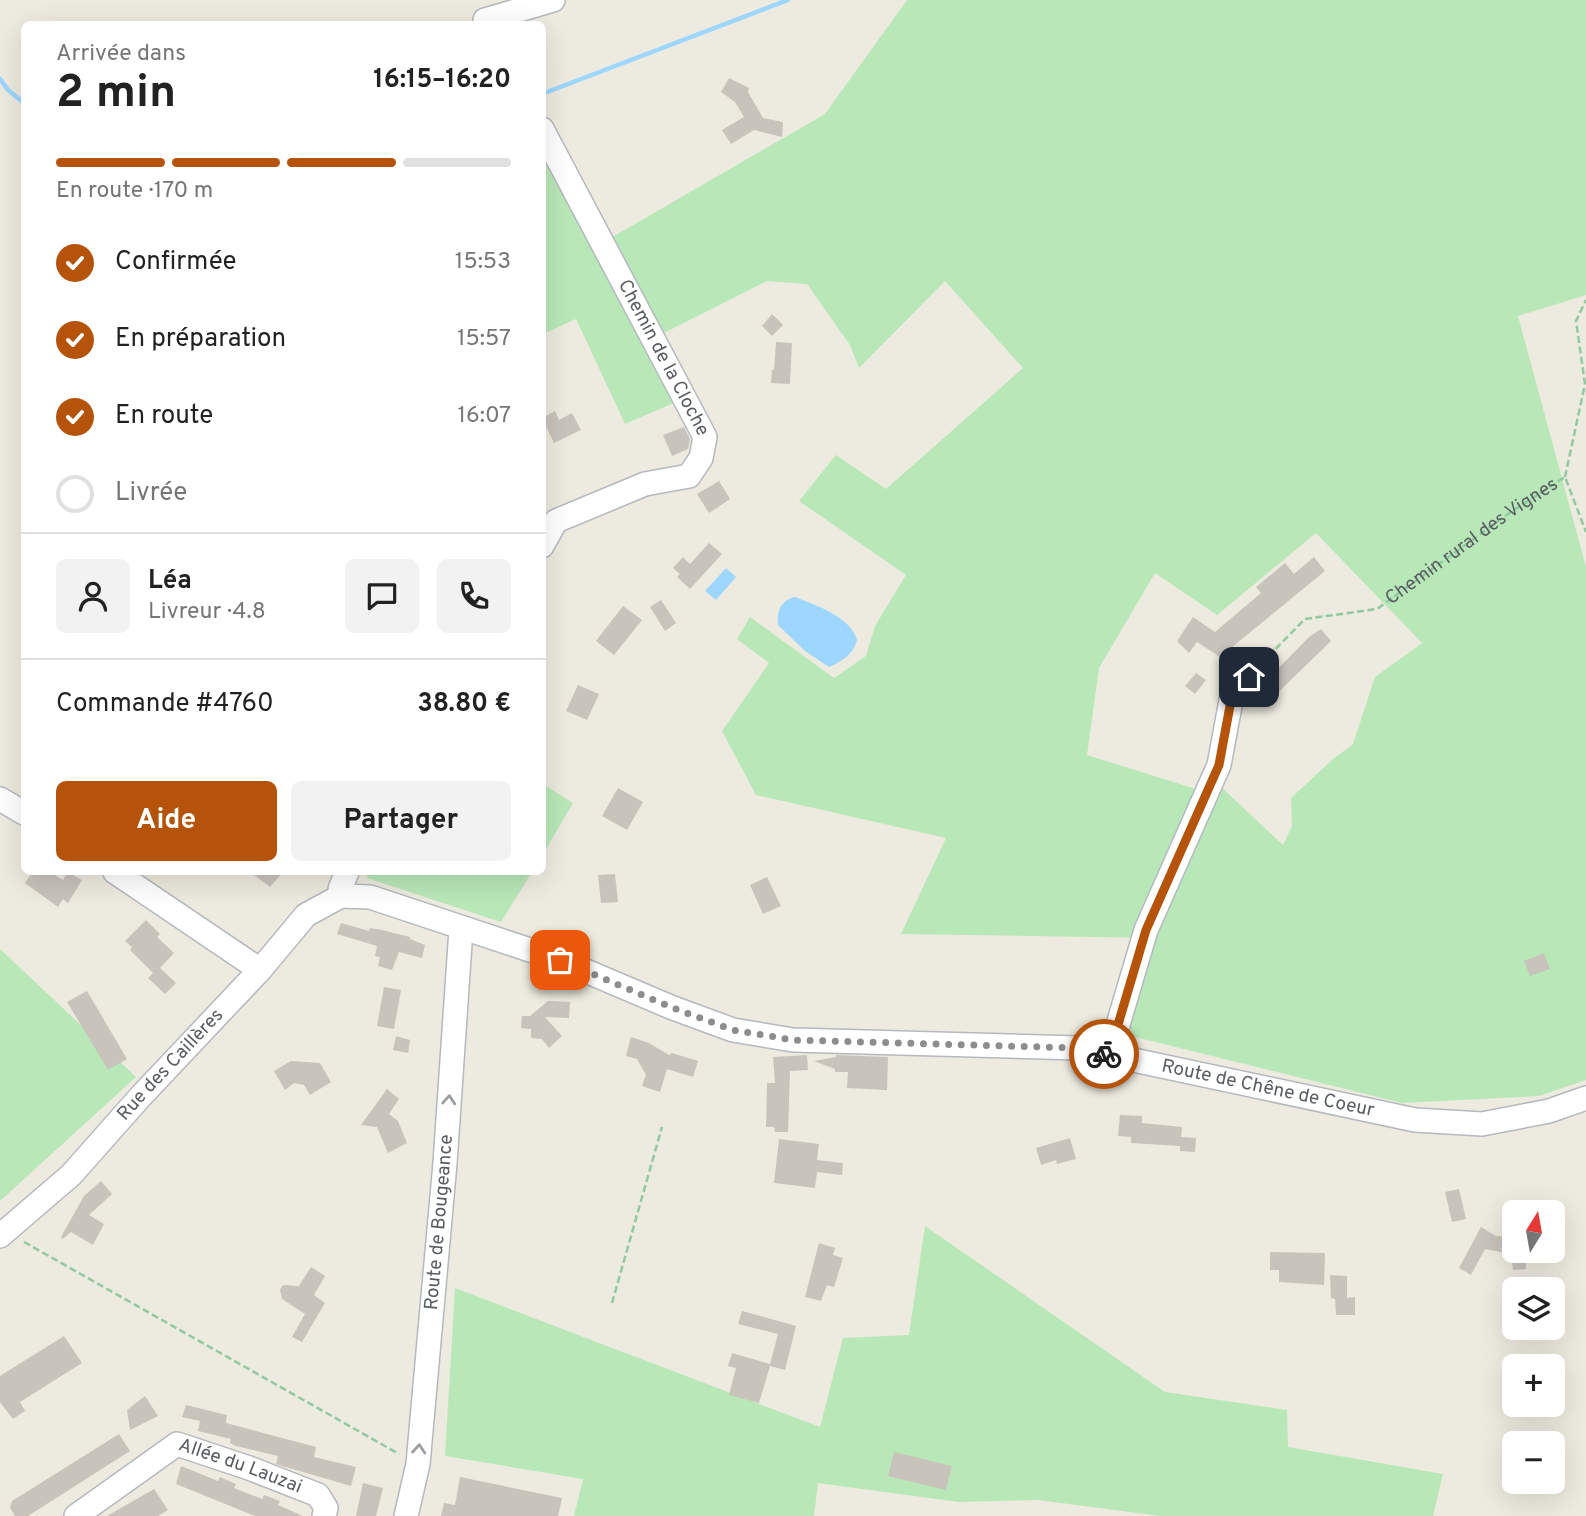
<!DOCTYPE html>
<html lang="fr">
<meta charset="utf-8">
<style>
:root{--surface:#fff;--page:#f2f2f2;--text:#222;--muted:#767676;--line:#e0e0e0;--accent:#b45309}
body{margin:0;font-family:Overpass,sans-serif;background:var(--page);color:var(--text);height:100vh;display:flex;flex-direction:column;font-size:26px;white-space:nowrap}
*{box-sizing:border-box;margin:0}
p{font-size:23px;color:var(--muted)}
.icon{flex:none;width:38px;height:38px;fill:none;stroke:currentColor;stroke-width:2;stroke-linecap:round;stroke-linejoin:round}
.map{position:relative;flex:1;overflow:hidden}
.details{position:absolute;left:21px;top:21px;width:525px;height:854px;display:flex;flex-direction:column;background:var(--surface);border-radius:10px;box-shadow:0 7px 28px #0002}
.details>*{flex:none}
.needle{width:46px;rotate:11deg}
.controls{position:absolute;left:1502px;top:1200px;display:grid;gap:14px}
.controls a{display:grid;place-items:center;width:63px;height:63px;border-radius:10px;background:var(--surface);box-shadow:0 7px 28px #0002;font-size:35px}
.pin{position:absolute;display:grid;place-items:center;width:60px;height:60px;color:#fff;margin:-30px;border-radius:14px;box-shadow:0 4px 10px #0006}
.courier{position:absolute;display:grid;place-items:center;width:70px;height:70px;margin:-35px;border:5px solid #b45309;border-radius:50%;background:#fff;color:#222;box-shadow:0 2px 9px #0007}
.headline em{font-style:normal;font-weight:700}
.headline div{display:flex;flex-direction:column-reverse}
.headline{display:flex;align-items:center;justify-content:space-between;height:119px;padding:0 35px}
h1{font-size:46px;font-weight:700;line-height:52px}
.bar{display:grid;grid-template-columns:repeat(4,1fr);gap:10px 7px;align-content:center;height:84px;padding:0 35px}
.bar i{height:9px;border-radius:5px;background:var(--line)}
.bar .current{background:var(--accent)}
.bar p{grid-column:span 4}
.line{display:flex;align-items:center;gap:18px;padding:0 35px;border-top:2px solid var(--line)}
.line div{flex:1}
.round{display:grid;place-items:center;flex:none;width:74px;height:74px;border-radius:10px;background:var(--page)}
ol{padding:0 35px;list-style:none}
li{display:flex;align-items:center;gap:21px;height:77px}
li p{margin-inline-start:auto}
li .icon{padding:7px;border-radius:50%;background:var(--accent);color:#fff;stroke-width:4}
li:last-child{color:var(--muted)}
li i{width:38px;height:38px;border:4px solid var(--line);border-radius:50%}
.primary-button{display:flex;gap:14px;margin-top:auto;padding:14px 35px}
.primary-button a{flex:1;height:80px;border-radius:10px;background:var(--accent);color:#fff;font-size:28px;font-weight:700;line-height:80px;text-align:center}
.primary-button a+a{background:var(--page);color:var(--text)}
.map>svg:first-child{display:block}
.green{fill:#b9e8b8;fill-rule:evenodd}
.water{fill:#9dd6ff}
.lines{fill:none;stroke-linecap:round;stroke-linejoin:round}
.stream{stroke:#9dd6ff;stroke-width:4.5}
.building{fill:#c8c4bc}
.minor-casing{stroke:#b5b8be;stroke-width:26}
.path{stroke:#91c9a0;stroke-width:2.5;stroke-dasharray:7 3.5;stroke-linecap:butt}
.minor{stroke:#fff;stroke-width:23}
.oneway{stroke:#9b9ea1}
.done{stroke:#8c8e8e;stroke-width:7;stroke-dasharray:0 12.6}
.route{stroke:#b45309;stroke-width:9}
.labels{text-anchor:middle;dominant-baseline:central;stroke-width:6;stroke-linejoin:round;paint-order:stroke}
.street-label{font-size:19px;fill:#585d62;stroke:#fff}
</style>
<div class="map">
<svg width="1586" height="1516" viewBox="0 0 1586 1516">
<rect width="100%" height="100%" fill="#edeadf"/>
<!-- green -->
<g class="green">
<path d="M907 0H1586V295L1518 316 1586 567V1080L1539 1096 1402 1103 1127 1035 1153 938 901 934 946 838 756 795 722 731 769 663 737 639 750 617 834 678 866 656 875 626 906 575 799 501 836 455 886 489 1023 368 945 281 859 368 850 345 807 284 767 281 642 344 676 402 625 424 576 319 543 334 542 124 609 239 825 114ZM1316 533 1422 643 1375 677 1353 744 1332 760 1291 798 1292 826 1283 845 1203 770 1199 790 1087 755 1099 668 1155 573 1217 615Z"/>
<path d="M543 784 573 803 543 854Z"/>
<path d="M366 872H532L501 922 367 878Z"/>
<path d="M0 949 136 1077 0 1201Z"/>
<path d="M925 1226 1165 1392 1287 1410 1288 1447 1443 1474 1433 1516H1160L1038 1500 959 1502 818 1483 814 1516H574L583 1479 445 1456 455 1288 820 1427 843 1338 909 1335Z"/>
</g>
<!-- water -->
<g class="water">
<path d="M726 568 736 577 716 600 705 591Z"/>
<path d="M795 597C815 605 850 616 857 640 853 655 842 661 829 667L805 651 778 625C777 611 780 601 795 597Z"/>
</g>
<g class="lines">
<!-- stream -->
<g class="stream">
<path d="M0 79 8 90 24 103"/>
<path d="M542 94 788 0"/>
</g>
</g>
<!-- building -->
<g class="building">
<path d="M729 78 749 88 748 92 763 118 783 122 782 137 754 130 731 144 722 130 744 117 735 102 721 92Z"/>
<path d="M772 314 783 325 772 336 762 326Z"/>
<path d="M776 342 792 343 790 384 771 383 772 370H774Z"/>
<path d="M555 411 559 420 572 413 581 430 554 443 542 418Z"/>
<path d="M684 427 690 439 688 449 672 456 663 435Z"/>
<path d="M719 481 730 499 709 513 697 494Z"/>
<path d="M709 543 722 554 690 589 677 577 680 574 673 568 683 557 690 564Z"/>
<path d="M1314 557 1325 571 1220 657 1197 642 1189 653 1177 641 1193 617 1215 632 1261 593 1256 587 1285 563 1294 574Z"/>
<path d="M661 600 676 623 665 631 650 607Z"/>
<path d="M623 606 642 620 614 655 596 641Z"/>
<path d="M1321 629 1331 641 1265 705 1255 692 1309 637Z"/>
<path d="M1196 673 1206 680 1195 694 1185 686Z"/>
<path d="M578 685 599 694 587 720 566 711Z"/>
<path d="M618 788 643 802 627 830 602 816Z"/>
<path d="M32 872H50L63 880 68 872 82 880 68 903 63 899 58 907 25 883Z"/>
<path d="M250 872H283L270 887Z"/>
<path d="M615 874 618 902 601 903 598 875Z"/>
<path d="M767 877 781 906 763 914 750 885Z"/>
<path d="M146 920 160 934 157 937 174 953 160 968 176 983 165 994 148 978 153 973 130 950 132 947 125 941Z"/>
<path d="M341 923 369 931 370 928 382 930 410 937V939L425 945 422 958 399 952 392 970 378 966 380 957 375 956 377 946 337 934Z"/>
<path d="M1544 953 1550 969 1530 976 1524 961Z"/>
<path d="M384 987 401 990 394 1029 377 1026Z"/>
<path d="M87 991 127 1059 108 1070 67 1002Z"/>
<path d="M548 1001 570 1002 569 1018 545 1017 562 1036 549 1048 542 1039 531 1038V1029L521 1028 522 1016H530Z"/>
<path d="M396 1036 410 1040 408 1053 393 1050Z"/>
<path d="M631 1037 649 1043 669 1055 672 1053 698 1061 693 1077 667 1069 660 1092 642 1086 646 1075 637 1059 626 1056Z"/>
<path d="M807 1055 808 1070 790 1071 788 1132H775L774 1127H766L767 1083H775L773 1057Z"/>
<path d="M836 1055 888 1057 887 1090 847 1088 848 1072H835V1069L814 1061 836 1057Z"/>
<path d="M291 1061 320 1063 331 1082 310 1095 304 1085 294 1083 285 1090 274 1071Z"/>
<path d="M387 1089 399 1099 389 1114 398 1121 407 1143 388 1153 377 1127 361 1125Z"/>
<path d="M1120 1115 1142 1116V1123L1182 1127 1181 1137 1196 1138 1195 1152 1180 1151V1146L1131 1143V1137L1118 1136Z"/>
<path d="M1070 1138 1076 1159 1057 1164 1056 1160 1041 1165 1036 1148Z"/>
<path d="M779 1139 819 1144 817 1160 843 1163 842 1175 817 1172 815 1188 774 1183Z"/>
<path d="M101 1181 112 1194 89 1215 104 1224 93 1245 71 1232 63 1239 61 1237 84 1196Z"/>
<path d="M1459 1189 1466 1219 1452 1222 1445 1192Z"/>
<path d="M1481 1227 1496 1236 1514 1237V1251H1525L1526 1269 1513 1270 1511 1254 1485 1249 1471 1275 1459 1268Z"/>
<path d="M819 1243 835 1248 833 1255 843 1258 834 1287 827 1285 821 1301 805 1297Z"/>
<path d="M1270 1252 1325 1253 1324 1285 1279 1282V1270H1270Z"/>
<path d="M311 1267 325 1276 314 1295 325 1303 302 1342 292 1337 305 1314 282 1299 280 1290 283 1285 299 1286Z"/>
<path d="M1330 1275 1347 1276V1298L1355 1297V1315H1336L1335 1299 1331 1298Z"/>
<path d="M742 1311 796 1326 785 1370 770 1366 759 1403 729 1395 736 1368 728 1366 732 1353 770 1364 778 1334 738 1324Z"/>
<path d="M64 1336 82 1363 20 1402 25 1411 13 1419 0 1402V1376Z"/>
<path d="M145 1396 158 1416 130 1430 127 1410Z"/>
<path d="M186 1405 227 1415 226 1423 316 1447 314 1457 356 1467 351 1486 279 1465 276 1464 278 1456 236 1446 230 1443 231 1439 198 1431 200 1421 182 1417Z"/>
<path d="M119 1434 130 1451 28 1516H15L10 1508 12 1501Z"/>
<path d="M894 1452 952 1466 946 1490 888 1476Z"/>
<path d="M181 1466 218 1481 220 1477 236 1484 234 1488 262 1499 264 1495 280 1501 278 1505 303 1516H255L176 1484Z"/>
<path d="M460 1477 562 1498 558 1516H441L444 1503 455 1505Z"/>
<path d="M363 1483 383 1488 376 1516H356Z"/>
<path d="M154 1489 168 1510 158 1516H107Z"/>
</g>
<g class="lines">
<defs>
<g id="minor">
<path d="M485 20 553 0"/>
<path id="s2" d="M542 129 705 437 701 458 689 476 645 484 556 521 542 546"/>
<path d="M0 799 24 813"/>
<path d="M115 872 260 970"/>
<path id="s3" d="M341 896 370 897 560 960 673 1008 733 1030 793 1040 1077 1048 1415 1120 1482 1124 1549 1111 1586 1098"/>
<path d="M341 896 340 889 347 872"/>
<path d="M1109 1055 1146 930 1219 765 1232 695 1249 677"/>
<path id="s4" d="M0 1236 71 1175 141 1096 260 970 306 915 341 896"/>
<path id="s5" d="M76 1516 177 1444 249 1468 318 1495 326 1508 324 1516"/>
<path id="s6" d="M406 1516 418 1464 445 1163 461 929"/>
</g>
</defs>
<!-- minor casing -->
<use href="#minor" class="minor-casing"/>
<!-- path -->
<g class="path">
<path d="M1565 477 1585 384 1576 321 1586 300"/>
<path id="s1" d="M1261 664 1305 619 1377 609 1508 514 1565 477 1586 532"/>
<path d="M24 1242 399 1454"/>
<path d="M612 1303 662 1127"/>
</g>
<!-- minor -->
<use href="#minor" class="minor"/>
</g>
<!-- one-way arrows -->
<defs><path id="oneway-chevron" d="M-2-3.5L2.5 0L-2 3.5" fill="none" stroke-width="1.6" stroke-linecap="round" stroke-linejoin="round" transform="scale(1.75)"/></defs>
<g class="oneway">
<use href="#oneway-chevron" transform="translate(449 1100) rotate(-86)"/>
<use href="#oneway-chevron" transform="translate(419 1449) rotate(-85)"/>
</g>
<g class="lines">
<!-- done -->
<path class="done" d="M560 960 673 1008 733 1030 793 1040 1077 1048 1104 1054"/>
<!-- route -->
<path class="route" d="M1104 1054 1109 1055 1146 930 1219 765 1232 695 1249 677"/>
</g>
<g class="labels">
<!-- street labels -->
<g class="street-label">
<text stroke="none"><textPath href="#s2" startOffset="259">Chemin de la Cloche</textPath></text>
<text stroke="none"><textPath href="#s1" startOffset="252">Chemin rural des Vignes</textPath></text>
<text stroke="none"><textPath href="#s4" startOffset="242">Rue des Caillères</textPath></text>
<text stroke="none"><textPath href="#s3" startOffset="956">Route de Chêne de Coeur</textPath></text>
<text stroke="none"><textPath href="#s6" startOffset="296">Route de Bougeance</textPath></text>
<text stroke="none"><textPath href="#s5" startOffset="191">Allée du Lauzai</textPath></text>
</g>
</g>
</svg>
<div class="controls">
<a><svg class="needle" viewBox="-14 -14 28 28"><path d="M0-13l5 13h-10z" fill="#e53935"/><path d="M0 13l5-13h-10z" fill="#767676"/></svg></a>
<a><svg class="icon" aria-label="layers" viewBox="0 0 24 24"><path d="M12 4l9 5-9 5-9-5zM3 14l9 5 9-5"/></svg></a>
<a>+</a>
<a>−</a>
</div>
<div class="pin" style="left:560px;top:960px;background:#ea580c"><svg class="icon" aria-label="bag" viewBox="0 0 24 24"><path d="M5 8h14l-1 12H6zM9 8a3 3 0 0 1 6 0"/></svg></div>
<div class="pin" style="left:1249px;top:677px;background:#1f2937"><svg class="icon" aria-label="home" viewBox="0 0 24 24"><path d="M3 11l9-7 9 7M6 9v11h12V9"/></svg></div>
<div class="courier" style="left:1104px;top:1054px"><svg class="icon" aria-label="bike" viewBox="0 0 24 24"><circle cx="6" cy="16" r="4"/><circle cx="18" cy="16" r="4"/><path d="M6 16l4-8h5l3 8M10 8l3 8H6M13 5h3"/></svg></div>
<section class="details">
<div class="headline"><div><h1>2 min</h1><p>Arrivée dans</p></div><em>16:15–16:20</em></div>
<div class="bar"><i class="current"></i><i class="current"></i><i class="current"></i><i></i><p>En route · 170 m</p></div>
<ol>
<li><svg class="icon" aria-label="check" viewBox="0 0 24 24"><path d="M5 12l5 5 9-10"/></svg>Confirmée<p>15:53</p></li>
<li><svg class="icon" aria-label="check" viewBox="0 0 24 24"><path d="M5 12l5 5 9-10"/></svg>En préparation<p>15:57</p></li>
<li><svg class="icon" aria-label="check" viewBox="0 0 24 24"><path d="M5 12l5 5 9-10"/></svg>En route<p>16:07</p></li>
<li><i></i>Livrée</li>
</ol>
<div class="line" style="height:126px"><a class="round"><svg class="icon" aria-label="person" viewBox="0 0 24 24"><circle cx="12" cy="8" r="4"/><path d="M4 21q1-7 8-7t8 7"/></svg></a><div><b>Léa</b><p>Livreur · 4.8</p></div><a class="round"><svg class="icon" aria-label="chat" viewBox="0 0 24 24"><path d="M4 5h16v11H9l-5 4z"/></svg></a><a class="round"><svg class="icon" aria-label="phone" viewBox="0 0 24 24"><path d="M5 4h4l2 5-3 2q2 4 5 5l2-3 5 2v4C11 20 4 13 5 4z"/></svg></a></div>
<div class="line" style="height:91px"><div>Commande #4760</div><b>38.80 €</b></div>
<div class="primary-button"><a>Aide</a><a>Partager</a></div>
</section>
</div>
